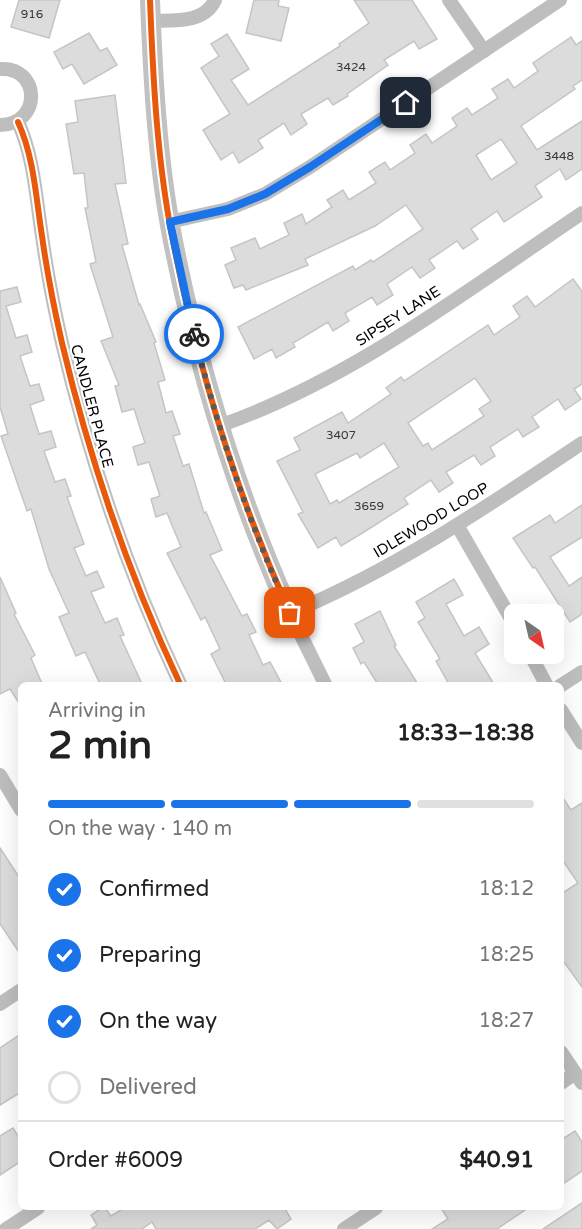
<!DOCTYPE html>
<meta charset="utf-8">
<style>
:root{--surface:#fff;--page:#f2f2f2;--text:#222;--muted:#767676;--line:#e0e0e0;--accent:#1a73e8}
body{margin:0;font-family:"Varela Round",sans-serif;background:var(--page);color:var(--text);height:100vh;display:flex;flex-direction:column;font-size:22px;white-space:nowrap}
*{box-sizing:border-box;margin:0}
p{font-size:20px;color:var(--muted)}
.icon{flex:none;width:33px;height:33px;fill:none;stroke:currentColor;stroke-width:2;stroke-linecap:round;stroke-linejoin:round}
.map{position:relative;flex:1;overflow:hidden}
.sheet{position:absolute;left:18px;top:682px;width:546px;height:528px;display:flex;flex-direction:column;background:var(--surface);border-radius:9px;box-shadow:0 6px 24px #0002}
.sheet>*{flex:none}
.needle{width:39px;rotate:146deg}
.tools{position:absolute;left:504px;top:604px;display:grid;gap:12px}
.tools a{display:grid;place-items:center;width:60px;height:60px;border-radius:9px;background:var(--surface);box-shadow:0 6px 24px #0002;font-size:30px}
.pin{position:absolute;display:grid;place-items:center;width:51px;height:51px;color:#fff;margin:-26px;border-radius:12px;box-shadow:0 3px 9px #0006}
.courier{position:absolute;display:grid;place-items:center;width:60px;height:60px;margin:-30px;border:4px solid #1a73e8;border-radius:50%;background:#fff;color:#222;box-shadow:0 2px 8px #0007}
.head em{font-style:normal;font-weight:800}
.head div{display:flex;flex-direction:column-reverse}
.head{display:flex;align-items:center;justify-content:space-between;height:102px;padding:0 30px}
h1{font-size:39px;font-weight:800;line-height:45px}
.bar{display:grid;grid-template-columns:repeat(4,1fr);gap:9px 6px;align-content:center;height:72px;padding:0 30px}
.bar i{height:8px;border-radius:4px;background:var(--line)}
.bar .active{background:var(--accent)}
.bar p{grid-column:span 4}
.line{display:flex;align-items:center;gap:15px;padding:0 30px;border-top:2px solid var(--line)}
.line div{flex:1}
ol{padding:0 30px;list-style:none}
li{display:flex;align-items:center;gap:18px;height:66px}
li p{margin-inline-start:auto}
li .icon{padding:6px;border-radius:50%;background:var(--accent);color:#fff;stroke-width:4}
li:last-child{color:var(--muted)}
li i{width:33px;height:33px;border:3px solid var(--line);border-radius:50%}
.map>svg:first-child{display:block}
.building{fill:#dcdcdc;stroke:#c5c5c5;stroke-width:1.5;fill-rule:evenodd}
.lines{fill:none;stroke-linecap:round;stroke-linejoin:round}
.street{stroke:#bebebe;stroke-width:14}
.secondary{stroke:#c1c1c1;stroke-width:20}
.cycleway-casing{stroke:#fff;stroke-width:10}
.cycleway{stroke:#e8590c;stroke-width:6}
.done{stroke:#595959;stroke-width:6;stroke-dasharray:0 10.8}
.route{stroke:#1a73e8;stroke-width:8}
.labels{text-anchor:middle;dominant-baseline:central;stroke-width:4.5;stroke-linejoin:round;paint-order:stroke}
.number-label{font-size:12px;fill:#373737}
.street-label{font-size:15px;fill:#000;stroke:#fff}
</style>
<div class="map">
<svg width="582" height="1229" viewBox="0 0 582 1229">
<rect width="100%" height="100%" fill="#fff"/>
<!-- building -->
<g class="building">
<path d="M19 0H60L49 38 11 27Z"/>
<path d="M254 0H279L278 6 289 8 281 41 246 33Z"/>
<path d="M354 0H412L437 39 419 49 414 41 384 60 388 65 347 94 348 96 333 105 328 98 301 114 307 124 291 135 284 123 258 140 263 148 239 163 233 152 221 160 203 130 230 114 201 68 219 56 211 44 227 34 249 69 231 80 248 105 340 46 339 44 369 23Z"/>
<path d="M89 33 100 51 107 48 117 65 84 84 72 64 63 69 54 52Z"/>
<path d="M571 37 576 45 582 41V80L573 86 575 89 521 126 537 150 582 121V169L566 180 560 169 535 186 542 197 504 222 497 211 471 229 478 239 463 249 457 241 429 260 435 268 420 278 412 267 387 284 393 295 377 305 372 297 345 313 349 321 333 331 328 322 293 343 295 347 276 358 272 349 254 359 238 327 353 266 355 270 371 260 373 262 423 229 406 205 375 226 305 259 308 265 246 290 243 285 234 288 225 265 236 260 231 248 255 238 260 249 289 235 284 223 302 214 306 224 332 207 327 200 343 190 349 200 376 183 369 172 385 162 390 170 415 153 410 145 426 134 432 143 457 126 452 118 467 108 472 115 498 98 492 89 508 79 514 88 538 71 533 63ZM501 139 517 163 491 180 476 155Z"/>
<path d="M115 95 126 183 115 184 128 244 122 245 139 305 140 304 156 342 154 343 165 380 158 382 166 413 172 411 180 434 173 436 183 466 189 464 204 513 206 512 222 550 210 555 242 616 247 614 256 632 249 635 263 665 270 662 283 686H227L211 654 220 649 205 617 201 620 167 553 181 547 167 513 156 517 151 499 160 496 149 462 138 465 133 447 145 443 134 409 122 412 115 386 119 385 101 341 113 337 90 264 96 262 85 208H88L84 173 74 174 66 124 78 122 75 101Z"/>
<path d="M573 279 582 291V384L574 389 581 399 565 410 558 399 532 417 539 427 523 437 518 429 490 447 495 456 481 465 474 455 446 472 453 483 439 492 431 480 404 498 408 504 364 532 341 546 336 537 318 548 298 514 303 512 277 461 300 450 294 438 342 412 348 423 391 394 386 388 401 377 404 381 488 325 494 335 520 317 513 306 527 296 535 307ZM475 378 491 401 479 409 484 416 432 450 428 443 423 446 408 423ZM384 443 399 467 339 503 337 500 330 504 315 474 357 453 360 458Z"/>
<path d="M17 287 21 302 6 306 16 338 27 335 32 352 20 356 30 386 39 384 44 400 30 405 39 434 51 431 56 447 44 451 55 482 65 479 71 496 67 497 84 544 74 548 86 576 97 571 104 587 91 592 105 623 117 618 124 635 120 636 141 682 133 686H101L85 652 76 656 59 617 69 613 49 569 31 509 27 511 1 436 8 434 0 407V291Z"/>
<path d="M582 505V537L550 557 569 586 582 577V614L570 622 535 567 533 568 513 538 550 515 555 523Z"/>
<path d="M0 577 16 613 14 614 35 655 31 658 43 686H21V706L10 689 0 694Z"/>
<path d="M454 579 463 595 446 604 464 636 479 627 489 644 475 653 495 686H450L436 661 440 659 418 622 425 618 416 602Z"/>
<path d="M380 611 396 645 394 646 419 686H379L364 662 361 664 353 648 364 642 355 624Z"/>
<path d="M561 795 571 810 582 803V987L561 958V894L578 883 561 858Z"/>
<path d="M0 848 21 880V955L0 924Z"/>
<path d="M21 1034V1092L0 1105V1048Z"/>
<path d="M13 1128 21 1141V1161L0 1175V1136Z"/>
<path d="M575 1131 582 1142V1171L561 1185V1140Z"/>
<path d="M582 1203V1229H543Z"/>
<path d="M102 1208H105L111 1216 124 1208H288L285 1209 291 1219 277 1229 269 1220 255 1229H156L152 1222 142 1229H91L97 1225 91 1215Z"/>
<path d="M441 1208H528L497 1229H432L448 1219Z"/>
</g>
<g class="lines">
<!-- street -->
<g class="street">
<path d="M449 0 484 51"/>
<path d="M151 21C173 20 204 24 215 0"/>
<path d="M0 69C40 66 43 124 0 125"/>
<path d="M18 122C34 157 36 198 42 236 47 272 54 308 62 343 90 461 129 576 181 686"/>
<path d="M169 222 228 209 265 194 310 167 560 0"/>
<path d="M219 426C353 379 466 291 582 213"/>
<path d="M457 525 514 624"/>
<path d="M530 654 547 686"/>
<path d="M326 686 290 613C394 570 488 506 582 443"/>
<path d="M560 686 582 672"/>
<path d="M561 710 582 743"/>
<path d="M0 775 21 810"/>
<path d="M0 1004 21 990"/>
<path d="M561 1052 582 1083"/>
<path d="M561 1083 575 1073"/>
<path d="M6 1229 38 1208"/>
<path d="M344 1229 376 1208"/>
</g>
<!-- secondary -->
<path class="secondary" d="M150 0C153 78 157 159 172 236 197 365 236 493 290 613"/>
<defs>
<g id="cycleway">
<path d="M150 0C153 78 157 159 172 236 197 365 236 493 290 613"/>
<path d="M18 122C34 157 36 198 42 236 47 272 54 308 62 343 90 461 129 576 181 686"/>
</g>
</defs>
<!-- cycleway casing -->
<use href="#cycleway" class="cycleway-casing"/>
<!-- cycleway -->
<use href="#cycleway" class="cycleway"/>
</g>
<g class="lines">
<!-- done -->
<path class="done" d="M194 334C218 430 249 524 290 613"/>
<!-- route -->
<path class="route" d="M194 334 170 222 228 209 265 194 310 167 406 103"/>
</g>
<g class="labels">
<!-- number labels -->
<g class="number-label">
<text x="32" y="14">916</text>
<text x="351" y="67">3424</text>
<text x="559" y="156">3448</text>
<text x="341" y="435">3407</text>
<text x="369" y="506">3659</text>
</g>
<!-- street labels -->
<g class="street-label">
<text transform="translate(398 316) rotate(-33)">SIPSEY LANE</text>
<text transform="translate(92 406) rotate(75)">CANDLER PLACE</text>
<text transform="translate(431 520) rotate(-31)">IDLEWOOD LOOP</text>
</g>
</g>
</svg>
<div class="tools">
<a><svg class="needle" viewBox="-14 -14 28 28"><path d="M0-13l5 13h-10z" fill="#e53935"/><path d="M0 13l5-13h-10z" fill="#767676"/></svg></a>
</div>
<div class="pin" style="left:290px;top:613px;background:#ea580c"><svg class="icon" aria-label="bag" viewBox="0 0 24 24"><path d="M5 8h14l-1 12H6zM9 8a3 3 0 0 1 6 0"/></svg></div>
<div class="pin" style="left:406px;top:103px;background:#1f2937"><svg class="icon" aria-label="home" viewBox="0 0 24 24"><path d="M3 11l9-7 9 7M6 9v11h12V9"/></svg></div>
<div class="courier" style="left:194px;top:334px"><svg class="icon" aria-label="bike" viewBox="0 0 24 24"><circle cx="6" cy="16" r="4"/><circle cx="18" cy="16" r="4"/><path d="M6 16l4-8h5l3 8M10 8l3 8H6M13 5h3"/></svg></div>
<section class="sheet">
<div class="head"><div><h1>2 min</h1><p>Arriving in</p></div><em>18:33–18:38</em></div>
<div class="bar"><i class="active"></i><i class="active"></i><i class="active"></i><i></i><p>On the way · 140 m</p></div>
<ol>
<li><svg class="icon" aria-label="check" viewBox="0 0 24 24"><path d="M5 12l5 5 9-10"/></svg>Confirmed<p>18:12</p></li>
<li><svg class="icon" aria-label="check" viewBox="0 0 24 24"><path d="M5 12l5 5 9-10"/></svg>Preparing<p>18:25</p></li>
<li><svg class="icon" aria-label="check" viewBox="0 0 24 24"><path d="M5 12l5 5 9-10"/></svg>On the way<p>18:27</p></li>
<li><i></i>Delivered</li>
</ol>
<div class="line" style="height:78px"><div>Order #6009</div><b>$40.91</b></div>
</section>
</div>
